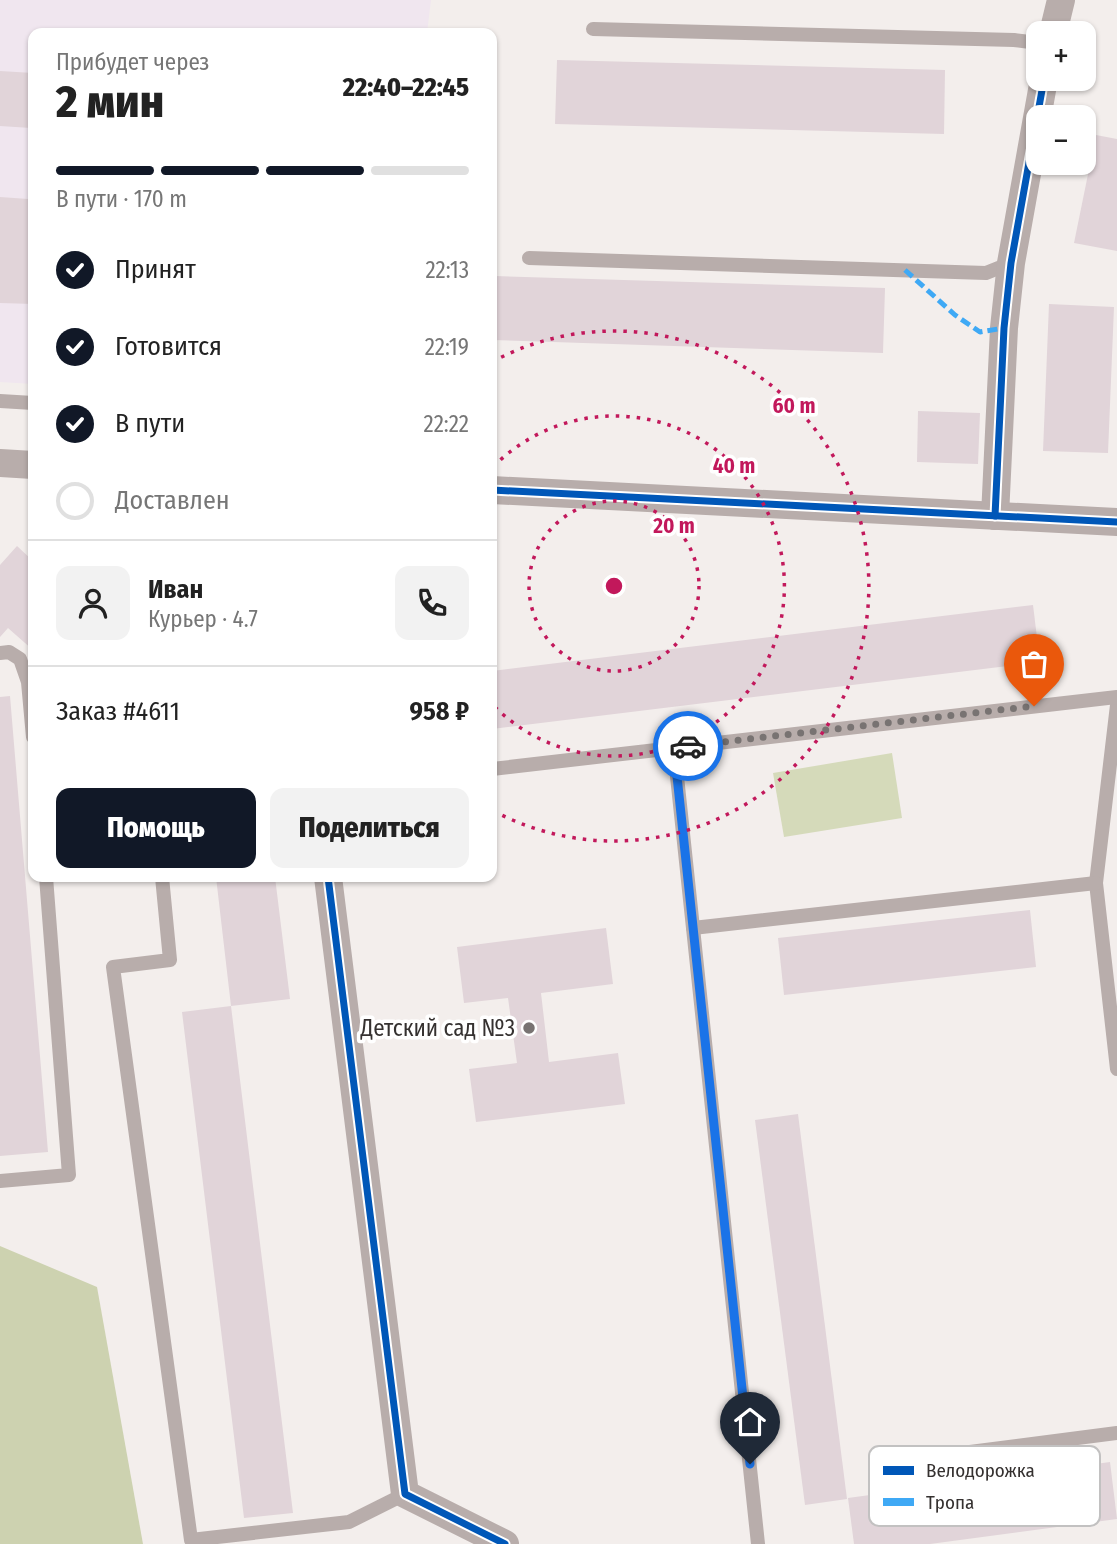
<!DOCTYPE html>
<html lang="ru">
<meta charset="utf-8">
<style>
:root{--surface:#fff;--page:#f2f2f2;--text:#222;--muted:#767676;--line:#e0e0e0;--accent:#111827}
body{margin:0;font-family:"Fira Sans Condensed",sans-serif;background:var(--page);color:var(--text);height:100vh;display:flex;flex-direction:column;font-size:26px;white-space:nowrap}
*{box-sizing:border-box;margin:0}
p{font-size:23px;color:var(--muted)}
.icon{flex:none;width:38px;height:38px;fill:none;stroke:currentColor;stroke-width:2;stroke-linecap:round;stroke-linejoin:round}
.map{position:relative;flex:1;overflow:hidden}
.details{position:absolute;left:28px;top:28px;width:469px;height:854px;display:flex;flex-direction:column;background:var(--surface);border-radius:14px;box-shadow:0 2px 5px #0004}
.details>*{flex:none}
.buttons{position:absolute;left:1026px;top:21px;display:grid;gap:14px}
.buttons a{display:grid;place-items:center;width:70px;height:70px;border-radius:14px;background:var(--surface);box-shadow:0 2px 5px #0004;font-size:35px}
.pin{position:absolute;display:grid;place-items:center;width:60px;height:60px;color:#fff;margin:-72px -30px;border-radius:50% 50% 50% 0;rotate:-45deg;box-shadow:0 0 7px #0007}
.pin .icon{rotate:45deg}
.courier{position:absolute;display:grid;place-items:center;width:70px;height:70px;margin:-35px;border:5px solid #1a73e8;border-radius:50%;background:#fff;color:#222;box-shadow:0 2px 9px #0007}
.head em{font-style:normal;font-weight:800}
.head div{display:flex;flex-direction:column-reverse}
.head{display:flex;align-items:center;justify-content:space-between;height:119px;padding:0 28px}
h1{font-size:46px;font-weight:800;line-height:52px}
.bar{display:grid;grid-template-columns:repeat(4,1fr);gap:10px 7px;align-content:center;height:84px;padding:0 28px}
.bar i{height:9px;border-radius:5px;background:var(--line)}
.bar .current{background:var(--accent)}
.bar p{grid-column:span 4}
.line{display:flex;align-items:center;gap:18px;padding:0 28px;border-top:2px solid var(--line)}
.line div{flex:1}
.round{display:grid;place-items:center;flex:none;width:74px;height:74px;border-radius:14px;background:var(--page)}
ol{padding:0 28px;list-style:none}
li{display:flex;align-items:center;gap:21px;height:77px}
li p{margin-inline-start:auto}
li .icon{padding:7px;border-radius:50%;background:var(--accent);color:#fff;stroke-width:4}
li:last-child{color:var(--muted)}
li i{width:38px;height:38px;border:4px solid var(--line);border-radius:50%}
.action{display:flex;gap:14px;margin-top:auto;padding:14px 28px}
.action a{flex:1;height:80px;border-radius:14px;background:var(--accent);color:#fff;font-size:28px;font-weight:800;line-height:80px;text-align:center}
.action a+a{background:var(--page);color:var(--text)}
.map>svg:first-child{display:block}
.education{fill:#f0e6ef}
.green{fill:#d5daba}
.forest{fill:#cdd2b0}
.building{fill:#e1d4d9}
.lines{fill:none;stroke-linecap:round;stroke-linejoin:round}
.lane{stroke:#b8adab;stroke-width:14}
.street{stroke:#b8adab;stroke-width:28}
.quiet{stroke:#3fa9f5;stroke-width:5;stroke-dasharray:10 5;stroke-linecap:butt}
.cycleway-casing{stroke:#fff;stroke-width:11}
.cycleway{stroke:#0057b8;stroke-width:7}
.done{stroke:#787372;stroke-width:7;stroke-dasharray:0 12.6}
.route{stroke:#1a73e8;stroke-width:9}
.ring{fill:none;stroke:#c2185b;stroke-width:3.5;stroke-dasharray:3.5 7}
.poi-dot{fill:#787372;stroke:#fff;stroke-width:2.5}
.labels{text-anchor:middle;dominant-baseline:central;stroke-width:7;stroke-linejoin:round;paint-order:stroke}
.poi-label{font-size:23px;fill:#353130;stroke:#fff;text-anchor:end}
.key{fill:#fff;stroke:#c2c1c1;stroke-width:2}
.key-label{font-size:19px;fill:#353130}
.centre{fill:#c2185b;stroke:#fff;stroke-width:3.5}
.ring-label{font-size:21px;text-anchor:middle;font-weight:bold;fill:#c2185b;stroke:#fff;stroke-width:7;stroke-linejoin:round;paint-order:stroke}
</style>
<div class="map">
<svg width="1117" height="1544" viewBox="0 0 1117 1544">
<rect width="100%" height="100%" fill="#f3eeec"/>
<!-- education -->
<path class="education" d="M0 0H431L427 33H33V384L0 382Z"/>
<!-- green -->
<path class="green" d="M892 753 902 818 784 837 773 773Z"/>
<!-- forest -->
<path class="forest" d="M0 1246 97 1287 143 1544H0Z"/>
<!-- building -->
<g class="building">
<path d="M557 60 945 70 944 134 555 124Z"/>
<path d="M0 71 33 73V304L0 303V197L28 199 31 128 0 126Z"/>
<path d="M1096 135 1117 139V251L1074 243Z"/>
<path d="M495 276 885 288 883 353 492 340Z"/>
<path d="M1049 304 1114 307 1108 453 1043 451Z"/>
<path d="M918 411 980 413 978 464 917 462Z"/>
<path d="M17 546 33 561V650L8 628 0 637V565Z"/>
<path d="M1033 605 1040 662 492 729V671Z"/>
<path d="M10 696 48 1152 0 1156V697Z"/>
<path d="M216 877H275L290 999 231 1006 293 1513 244 1518 182 1012 231 1006Z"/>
<path d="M1030 910 1036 967 784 995 778 938Z"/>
<path d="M606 928 613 984 541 993 549 1062 618 1053 625 1104 476 1122 469 1069 517 1063 508 998 464 1003 457 947Z"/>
<path d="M798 1114 847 1499 805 1505 755 1120Z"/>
<path d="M1110 1462 1117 1519 930 1544H854L848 1498Z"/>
</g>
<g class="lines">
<!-- lane -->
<g class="lane">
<path d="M593 29 1014 40 1038 43"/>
<path d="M529 258 986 273 1011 263"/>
<path d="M0 401 33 403"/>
<path d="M0 653 9 652 20 659 28 682 33 737"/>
<path d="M1117 705 1096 883 1117 1069"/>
<path d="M674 748 693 928 1096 883"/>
<path d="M492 769 1117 697"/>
<path d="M162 877 170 960 113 967 191 1540 349 1522 405 1494"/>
<path d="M693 928 758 1544"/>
<path d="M0 1181 69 1175 46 877"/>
<path d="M876 1464 1117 1433"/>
</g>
<!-- street -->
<g class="street">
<path d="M1053 33 1061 0"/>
<path d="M0 463 33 465"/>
<path d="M492 490 1117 522"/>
<path d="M995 516 1004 328 1011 263 1044 79"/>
<path d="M328 877 405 1494 505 1544"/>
</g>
<!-- quiet -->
<path class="quiet" d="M905 270 955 315 980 332 1004 328"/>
<defs>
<g id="cycleway">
<path d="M492 490 1117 522"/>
<path d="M995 516 1004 328 1011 263 1044 79"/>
<path d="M328 877 405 1494 505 1544"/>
</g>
</defs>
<!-- cycleway casing -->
<use href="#cycleway" class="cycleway-casing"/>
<!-- cycleway -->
<use href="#cycleway" class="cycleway"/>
</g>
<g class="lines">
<!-- done -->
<path class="done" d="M688 746 1034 706"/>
<!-- route -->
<path class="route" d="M688 746 674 748 750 1464"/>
</g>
<!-- distance rings -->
<g class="ring">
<circle cx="614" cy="586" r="85"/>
<path d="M493 467A170 170 0 1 1 493 705"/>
<path d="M492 362A255 255 0 1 1 492 810"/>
</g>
<!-- markers -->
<circle class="poi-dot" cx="529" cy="1028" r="7"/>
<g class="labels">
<!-- poi labels -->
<g class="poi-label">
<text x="515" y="1028">Детский сад №3</text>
</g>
</g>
<!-- legend -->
<rect x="869" y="1446" width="231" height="80" rx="10" class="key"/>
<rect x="883" y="1466" width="31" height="9" fill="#0057b8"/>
<rect x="883" y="1498" width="31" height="8" fill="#3fa9f5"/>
<g class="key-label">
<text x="926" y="1477">Велодорожка</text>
<text x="926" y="1509">Тропа</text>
</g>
<circle cx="614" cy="586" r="10" class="centre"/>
<g class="ring-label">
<text x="794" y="413">60 m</text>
<text x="734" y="473">40 m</text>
<text x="674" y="533">20 m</text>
</g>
</svg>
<div class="buttons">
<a>+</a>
<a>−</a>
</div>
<div class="pin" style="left:1034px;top:706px;background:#ea580c"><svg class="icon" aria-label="bag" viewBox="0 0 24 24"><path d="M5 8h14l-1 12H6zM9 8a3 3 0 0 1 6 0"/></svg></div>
<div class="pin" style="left:750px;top:1464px;background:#1f2937"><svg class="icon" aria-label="home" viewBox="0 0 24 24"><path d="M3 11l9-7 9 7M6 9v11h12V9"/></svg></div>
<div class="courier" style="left:688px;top:746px"><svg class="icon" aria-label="car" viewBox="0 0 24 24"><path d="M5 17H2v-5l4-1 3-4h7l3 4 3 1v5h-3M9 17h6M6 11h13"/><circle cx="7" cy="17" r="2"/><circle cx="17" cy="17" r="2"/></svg></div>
<section class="details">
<div class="head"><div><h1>2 мин</h1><p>Прибудет через</p></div><em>22:40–22:45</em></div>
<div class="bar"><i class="current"></i><i class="current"></i><i class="current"></i><i></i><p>В пути · 170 m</p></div>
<ol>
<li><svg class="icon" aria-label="check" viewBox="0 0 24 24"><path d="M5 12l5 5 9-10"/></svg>Принят<p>22:13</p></li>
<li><svg class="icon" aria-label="check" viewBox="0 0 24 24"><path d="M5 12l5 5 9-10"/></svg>Готовится<p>22:19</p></li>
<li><svg class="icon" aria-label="check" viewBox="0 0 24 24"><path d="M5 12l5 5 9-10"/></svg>В пути<p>22:22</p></li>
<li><i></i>Доставлен</li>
</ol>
<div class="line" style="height:126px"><a class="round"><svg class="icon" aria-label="person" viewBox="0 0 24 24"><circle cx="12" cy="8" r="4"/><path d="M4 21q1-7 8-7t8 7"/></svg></a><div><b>Иван</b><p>Курьер · 4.7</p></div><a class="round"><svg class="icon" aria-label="phone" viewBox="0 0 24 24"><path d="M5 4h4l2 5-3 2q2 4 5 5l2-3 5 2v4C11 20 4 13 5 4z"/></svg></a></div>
<div class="line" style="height:91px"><div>Заказ #4611</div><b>958 ₽</b></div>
<div class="action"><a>Помощь</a><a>Поделиться</a></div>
</section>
</div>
